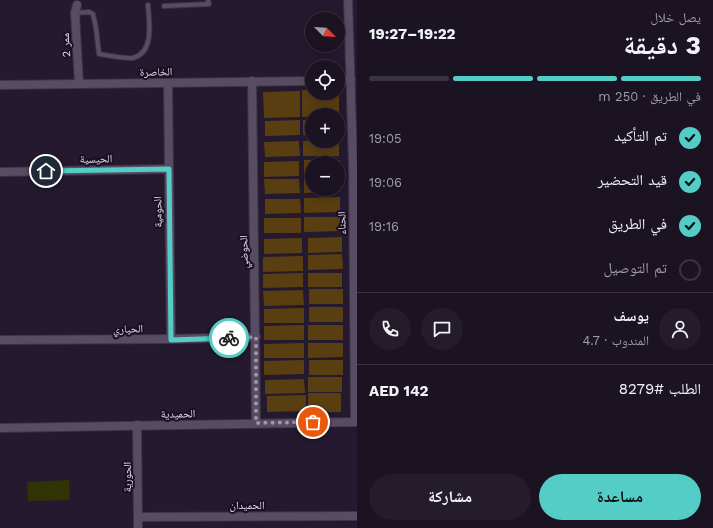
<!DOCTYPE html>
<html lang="ar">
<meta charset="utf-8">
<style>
:root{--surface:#1b1322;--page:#241c2a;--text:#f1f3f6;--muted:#a09ea5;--line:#393240;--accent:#54cdc6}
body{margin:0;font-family:"Work Sans","Noto Naskh Arabic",sans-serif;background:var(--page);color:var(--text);direction:rtl;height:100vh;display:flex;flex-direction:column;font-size:15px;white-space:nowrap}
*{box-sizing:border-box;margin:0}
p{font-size:13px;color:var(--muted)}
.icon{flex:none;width:22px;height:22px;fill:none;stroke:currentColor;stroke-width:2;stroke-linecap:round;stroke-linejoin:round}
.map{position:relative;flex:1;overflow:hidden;direction:ltr}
.sheet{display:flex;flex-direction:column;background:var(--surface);width:356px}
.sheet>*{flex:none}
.needle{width:26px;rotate:114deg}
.buttons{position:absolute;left:305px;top:12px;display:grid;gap:8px}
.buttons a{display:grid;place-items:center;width:40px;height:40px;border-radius:50%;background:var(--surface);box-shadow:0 2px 10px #0003,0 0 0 1px var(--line);font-size:20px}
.pin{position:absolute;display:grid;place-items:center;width:34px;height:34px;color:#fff;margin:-17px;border:2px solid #fff;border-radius:50%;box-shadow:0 1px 4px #0007}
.courier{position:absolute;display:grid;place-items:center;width:40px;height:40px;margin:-20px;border:3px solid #54cdc6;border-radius:50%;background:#fff;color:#222;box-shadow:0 1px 5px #0007}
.overview em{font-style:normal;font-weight:700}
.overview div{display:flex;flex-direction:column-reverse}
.overview{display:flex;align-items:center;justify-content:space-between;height:68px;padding:0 12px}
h1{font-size:26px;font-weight:700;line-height:30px}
.bar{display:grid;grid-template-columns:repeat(4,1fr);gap:6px 4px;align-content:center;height:48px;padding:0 12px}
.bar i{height:5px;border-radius:3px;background:var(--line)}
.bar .current{background:var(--accent)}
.bar p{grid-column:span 4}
.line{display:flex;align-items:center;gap:10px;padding:0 12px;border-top:1px solid var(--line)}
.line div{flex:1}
.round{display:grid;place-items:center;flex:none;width:42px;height:42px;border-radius:21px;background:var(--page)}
ol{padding:0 12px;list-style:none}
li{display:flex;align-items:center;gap:12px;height:44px}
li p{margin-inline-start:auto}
li .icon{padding:4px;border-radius:50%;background:var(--accent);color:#111;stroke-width:4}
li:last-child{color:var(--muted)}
li i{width:22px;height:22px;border:2px solid var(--line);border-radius:50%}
.cta{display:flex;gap:8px;margin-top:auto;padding:8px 12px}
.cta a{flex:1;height:46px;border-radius:24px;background:var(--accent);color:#111;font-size:16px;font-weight:700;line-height:46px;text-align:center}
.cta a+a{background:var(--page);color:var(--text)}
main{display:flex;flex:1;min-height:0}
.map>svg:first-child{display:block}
.green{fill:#303405}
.building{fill:#593e11}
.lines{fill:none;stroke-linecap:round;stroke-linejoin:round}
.service-casing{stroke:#3c3344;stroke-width:6}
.minor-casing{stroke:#3c3344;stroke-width:10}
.service{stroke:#584c64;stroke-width:4}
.minor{stroke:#584c64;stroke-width:8}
.done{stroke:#a097a8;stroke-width:4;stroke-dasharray:0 7.2}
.route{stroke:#54cdc6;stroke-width:5}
.labels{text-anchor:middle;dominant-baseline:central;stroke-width:4;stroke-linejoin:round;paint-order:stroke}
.street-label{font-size:11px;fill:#e2dbe9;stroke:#1a0f24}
</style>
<main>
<section class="sheet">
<div class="overview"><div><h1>3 دقيقة</h1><p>يصل خلال</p></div><em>19:22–19:27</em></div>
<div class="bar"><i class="current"></i><i class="current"></i><i class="current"></i><i></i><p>في الطريق · 250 m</p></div>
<ol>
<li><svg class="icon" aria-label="check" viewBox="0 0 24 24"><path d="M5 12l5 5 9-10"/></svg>تم التأكيد<p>19:05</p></li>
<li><svg class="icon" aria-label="check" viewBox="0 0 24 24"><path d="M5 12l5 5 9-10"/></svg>قيد التحضير<p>19:06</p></li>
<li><svg class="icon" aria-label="check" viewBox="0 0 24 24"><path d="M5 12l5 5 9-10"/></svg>في الطريق<p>19:16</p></li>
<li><i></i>تم التوصيل</li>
</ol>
<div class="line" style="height:72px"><a class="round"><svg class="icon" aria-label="person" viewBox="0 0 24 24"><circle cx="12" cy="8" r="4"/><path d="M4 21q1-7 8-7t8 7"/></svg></a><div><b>يوسف</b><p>المندوب · 4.7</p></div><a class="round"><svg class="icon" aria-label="chat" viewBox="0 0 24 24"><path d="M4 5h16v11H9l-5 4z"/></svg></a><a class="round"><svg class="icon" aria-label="phone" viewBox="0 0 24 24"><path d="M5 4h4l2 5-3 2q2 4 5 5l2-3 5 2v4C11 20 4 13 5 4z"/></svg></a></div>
<div class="line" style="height:52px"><div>الطلب #8279</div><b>AED 142</b></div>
<div class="cta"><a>مساعدة</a><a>مشاركة</a></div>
</section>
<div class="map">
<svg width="357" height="528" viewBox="0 0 357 528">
<rect width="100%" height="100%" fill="#24192e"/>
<!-- green -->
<path class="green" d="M69 480 70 500 28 501 27 482Z"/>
<!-- building -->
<g class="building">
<path d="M302 90H312V93H339V115L302 117Z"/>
<path d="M300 91V117L264 118 263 92Z"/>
<path d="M300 120V135L265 136V121Z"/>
<rect x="303" y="120" width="9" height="15"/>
<path d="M299 141 300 156 265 157 264 142Z"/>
<rect x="303" y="141" width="36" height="15"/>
<path d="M304 160H340V175H338V163H312V175H304Z"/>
<path d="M299 161V176L264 177V162Z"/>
<path d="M338 177H340V192L304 193V178H312V189H338Z"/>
<path d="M264 179H299L300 193 265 194Z"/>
<path d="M340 197V212L304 213V198Z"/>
<path d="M265 199H300L301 213 265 214Z"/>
<path d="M304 217H340L341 231 304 232Z"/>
<rect x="264" y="218" width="37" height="15"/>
<path d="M342 237V252L308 253V238Z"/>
<path d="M302 238V253L264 254V239Z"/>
<path d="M342 254 343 269 308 270V255Z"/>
<path d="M303 256V271L263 272V257Z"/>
<path d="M303 273V287L263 288V274Z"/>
<rect x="308" y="273" width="34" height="14"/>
<rect x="309" y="289" width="34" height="15"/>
<path d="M303 290 304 305 264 306 263 291Z"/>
<rect x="309" y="307" width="34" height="15"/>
<path d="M304 308V323H264V309Z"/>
<path d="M304 325V340H264V326Z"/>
<rect x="308" y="325" width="35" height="15"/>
<path d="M304 343V358H264V344Z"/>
<path d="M308 343H343V357L308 358Z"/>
<path d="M304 360V374L264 375V361Z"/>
<rect x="309" y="360" width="34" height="15"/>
<rect x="308" y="377" width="34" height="15"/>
<path d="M304 379 305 393 265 394V380Z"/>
<rect x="308" y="393" width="33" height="19"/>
<path d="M306 395V411L267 412V396Z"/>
</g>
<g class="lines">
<defs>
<g id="service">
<path d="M164 6 209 4 208 0"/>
<path d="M75 13 89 12 93 14 96 28 99 54C107 55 125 59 133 58 155 52 149 21 148 5"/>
</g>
<g id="minor">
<path d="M348 0 353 165 355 422"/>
<path d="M77 5 75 13 79 84"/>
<path d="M338 80H351"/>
<path d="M252 81 256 423"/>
<path d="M168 84 171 339"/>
<path d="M0 85 312 81"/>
<path d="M0 172 169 169"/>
<path d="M0 340 171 339 256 337"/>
<path d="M137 425 138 528"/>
<path d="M0 428 357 422"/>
<path d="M138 517 357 516"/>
</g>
</defs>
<!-- service casing -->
<use href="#service" class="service-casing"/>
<!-- minor casing -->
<use href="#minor" class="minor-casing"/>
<!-- service -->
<use href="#service" class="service"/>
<!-- minor -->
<use href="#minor" class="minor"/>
</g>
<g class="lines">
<!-- done -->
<path class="done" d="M229 338 256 337V423L313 422"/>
<!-- route -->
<path class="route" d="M46 171 169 169 171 340 229 338"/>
</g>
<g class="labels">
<!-- street labels -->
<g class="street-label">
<text transform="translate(66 45) rotate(-93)">ممر 2</text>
<text transform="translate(156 72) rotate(-1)">الخاصرة</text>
<text transform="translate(96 159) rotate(-1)">الحيسية</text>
<text transform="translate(158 212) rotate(-91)">الحومية</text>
<text transform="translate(342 223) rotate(-91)">الحناء</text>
<text transform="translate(244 252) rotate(-91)">الحوضي</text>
<text transform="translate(128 329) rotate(-1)">الحياري</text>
<text transform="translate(178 414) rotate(-1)">الحميدية</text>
<text transform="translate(127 477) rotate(-90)">الحورية</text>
<text x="247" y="505">الحميدان</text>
</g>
</g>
</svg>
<div class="buttons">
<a><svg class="needle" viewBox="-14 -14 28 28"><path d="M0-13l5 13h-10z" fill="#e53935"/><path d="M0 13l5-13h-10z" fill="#a09ea5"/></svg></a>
<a><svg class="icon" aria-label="locate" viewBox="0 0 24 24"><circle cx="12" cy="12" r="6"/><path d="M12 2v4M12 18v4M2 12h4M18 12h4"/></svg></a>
<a>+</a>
<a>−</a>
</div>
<div class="pin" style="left:313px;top:422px;background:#ea580c"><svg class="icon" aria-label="bag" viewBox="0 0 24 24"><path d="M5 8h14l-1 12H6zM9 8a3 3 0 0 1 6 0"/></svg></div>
<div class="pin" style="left:46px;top:171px;background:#1f2937"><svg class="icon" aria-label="home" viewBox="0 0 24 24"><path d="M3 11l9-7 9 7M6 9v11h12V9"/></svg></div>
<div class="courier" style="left:229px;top:338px"><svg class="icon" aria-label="bike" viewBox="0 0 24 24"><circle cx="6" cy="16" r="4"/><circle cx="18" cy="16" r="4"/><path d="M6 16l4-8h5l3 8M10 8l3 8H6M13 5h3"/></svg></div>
</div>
</main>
